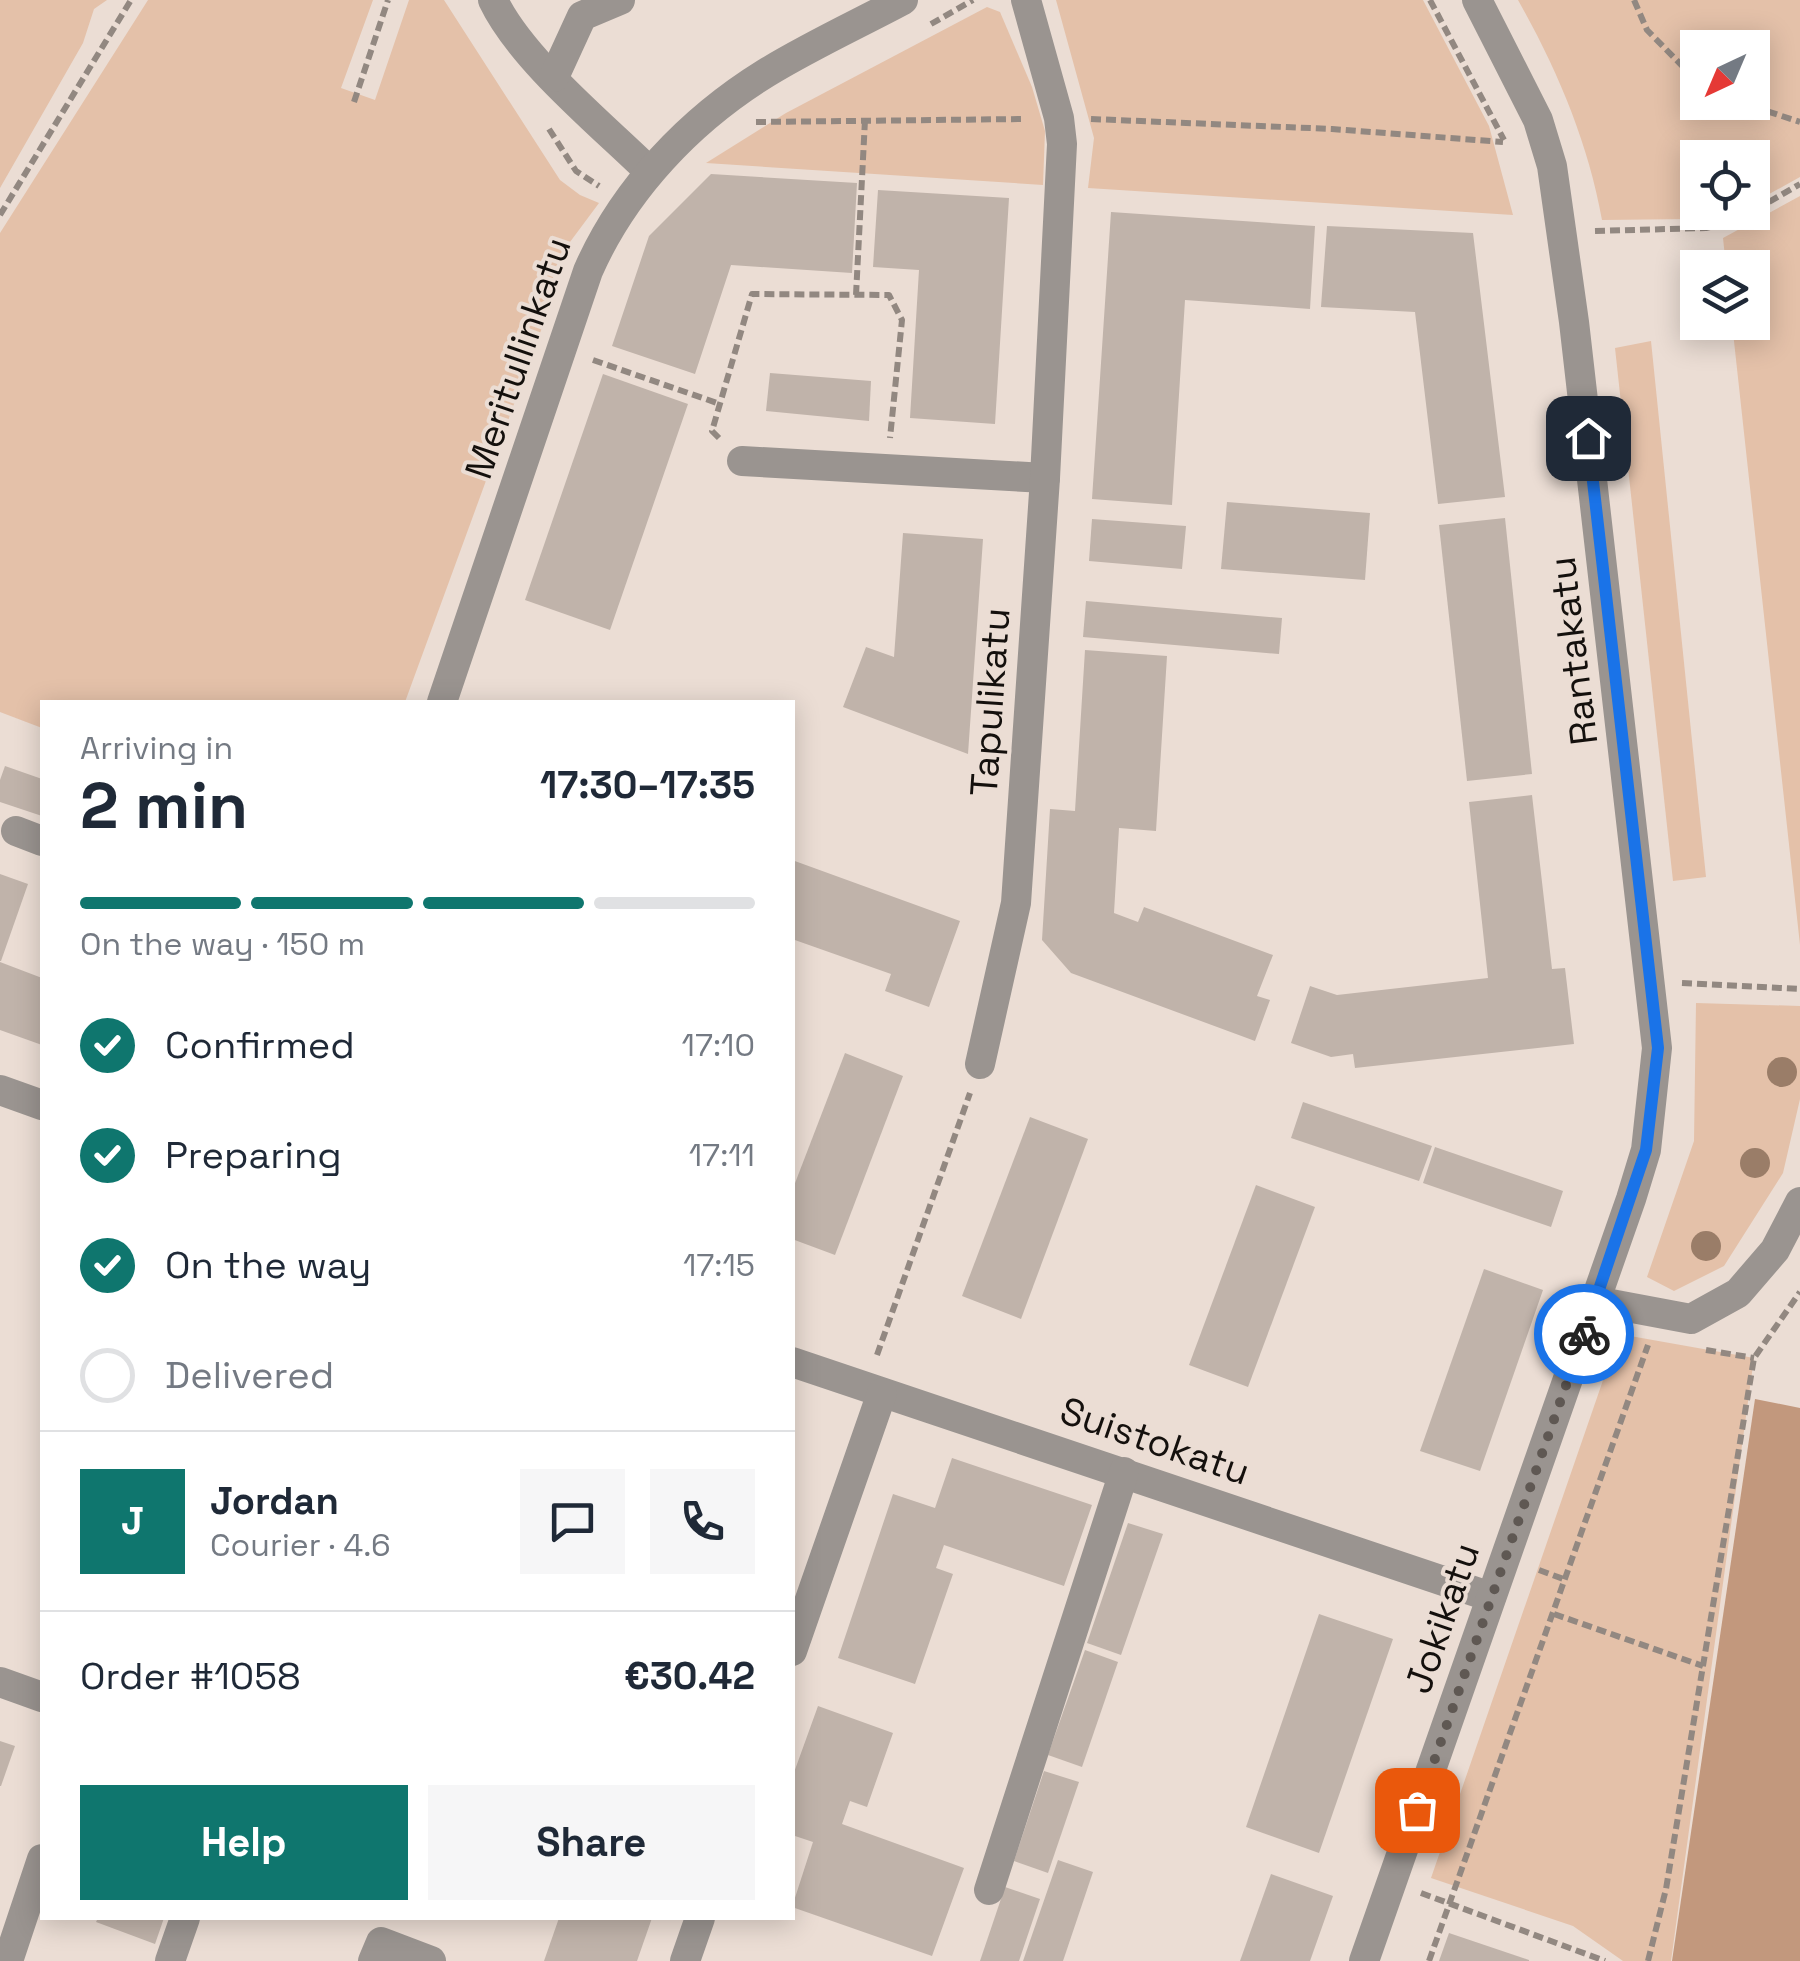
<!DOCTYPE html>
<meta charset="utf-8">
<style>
:root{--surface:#fff;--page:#f6f6f7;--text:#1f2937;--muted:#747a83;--line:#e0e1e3;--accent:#0f766e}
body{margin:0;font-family:"Space Grotesk",sans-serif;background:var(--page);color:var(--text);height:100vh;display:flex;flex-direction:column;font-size:38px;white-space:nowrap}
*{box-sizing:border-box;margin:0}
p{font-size:32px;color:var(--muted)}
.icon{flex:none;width:55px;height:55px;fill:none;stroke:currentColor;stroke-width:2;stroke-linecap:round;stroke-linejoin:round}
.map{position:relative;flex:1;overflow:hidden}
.sheet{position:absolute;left:40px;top:700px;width:755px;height:1220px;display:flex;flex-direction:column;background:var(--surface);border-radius:0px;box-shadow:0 5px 25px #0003}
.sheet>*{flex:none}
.needle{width:65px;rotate:224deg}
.tools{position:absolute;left:1680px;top:30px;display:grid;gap:20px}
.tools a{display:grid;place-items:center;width:90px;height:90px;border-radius:0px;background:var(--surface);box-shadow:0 5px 25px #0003;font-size:50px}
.pin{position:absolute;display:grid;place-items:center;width:85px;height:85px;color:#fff;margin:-42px;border-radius:20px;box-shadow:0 5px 15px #0006}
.courier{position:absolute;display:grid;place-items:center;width:100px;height:100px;margin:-50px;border:8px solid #1a73e8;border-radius:50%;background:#fff;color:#222;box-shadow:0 2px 12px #0007}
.overview em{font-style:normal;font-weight:700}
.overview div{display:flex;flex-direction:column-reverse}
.overview{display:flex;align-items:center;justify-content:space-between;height:170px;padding:0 40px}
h1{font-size:65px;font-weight:700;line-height:75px}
.bar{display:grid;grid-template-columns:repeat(4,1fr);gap:15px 10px;align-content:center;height:120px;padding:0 40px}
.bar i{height:12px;border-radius:8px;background:var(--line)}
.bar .selected{background:var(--accent)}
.bar p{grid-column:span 4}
.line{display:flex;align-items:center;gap:25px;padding:0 40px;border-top:2px solid var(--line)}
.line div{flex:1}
.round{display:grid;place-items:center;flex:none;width:105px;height:105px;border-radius:0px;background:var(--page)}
ol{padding:0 40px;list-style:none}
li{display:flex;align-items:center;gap:30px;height:110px}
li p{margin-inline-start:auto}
li .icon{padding:10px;border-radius:50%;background:var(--accent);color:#fff;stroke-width:4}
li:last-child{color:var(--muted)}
li i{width:55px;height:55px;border:5px solid var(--line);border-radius:50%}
.primary-button{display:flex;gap:20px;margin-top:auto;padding:20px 40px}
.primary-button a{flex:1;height:115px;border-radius:0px;background:var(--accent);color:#fff;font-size:40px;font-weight:700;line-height:115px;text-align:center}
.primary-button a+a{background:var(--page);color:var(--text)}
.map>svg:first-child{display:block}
.green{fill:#e4c1a9;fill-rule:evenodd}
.water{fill:#c2987d}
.building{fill:#c0b3aa}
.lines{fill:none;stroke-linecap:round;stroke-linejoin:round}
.path{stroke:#928881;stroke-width:6;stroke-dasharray:10 5;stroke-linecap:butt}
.minor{stroke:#9a9490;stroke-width:30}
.tree{fill:#9a7d68}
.done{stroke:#5f5853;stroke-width:10;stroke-dasharray:0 18}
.route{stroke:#1a73e8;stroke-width:12}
.labels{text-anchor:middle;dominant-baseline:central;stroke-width:8;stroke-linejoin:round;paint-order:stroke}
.street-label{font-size:38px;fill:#14100d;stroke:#ebddd4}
</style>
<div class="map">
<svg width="1800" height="1961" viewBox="0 0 1800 1961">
<rect width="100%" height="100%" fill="#ebddd4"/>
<!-- green -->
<g class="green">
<path d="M0 0H107L94 9 83 43 0 188Z"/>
<path d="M148 0H373L341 88 375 100 409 0H444L560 180 580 195 599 203 570 242 558 284 405 702H42V728L0 712V233Z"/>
<path d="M1056 0H1423L1489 126 1513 215 1088 188 1094 138Z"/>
<path d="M1518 0H1800V177L1753 203 1752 158H1698V212L1730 213 1692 219 1602 220C1588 142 1557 69 1518 0ZM1698 48H1752V102H1698Z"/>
<path d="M987 7 1000 12 1032 87 1045 131 1043 185 706 163 786 113Z"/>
<path d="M1800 196V945L1732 323 1752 322V268L1726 267 1723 238Z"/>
<path d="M1651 341 1706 877 1673 881 1615 348Z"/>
<path d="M1696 1003 1800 1006V1099L1783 1173 1724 1266 1674 1291 1647 1277 1694 1141Z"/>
<path d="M1619 1334 1754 1358 1671 1961H1623L1573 1926 1431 1878Z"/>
</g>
<!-- water -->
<path class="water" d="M1755 1399 1800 1408V1961H1672Z"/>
<!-- building -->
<g class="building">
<path d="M711 174 857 183 852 273 731 265 695 374 612 346 649 236Z"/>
<path d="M878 190 1009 198 995 424 910 418 919 270 873 267Z"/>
<path d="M1111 212 1315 226 1310 309 1185 300 1172 505 1092 499Z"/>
<path d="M1327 226 1473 233 1505 497 1438 504 1415 312 1321 307Z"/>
<path d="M770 373 871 381 869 421 766 411Z"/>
<path d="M603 374 688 404 610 630 525 600Z"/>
<path d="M1227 502 1370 513 1365 580 1221 569Z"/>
<path d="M1505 518 1532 774 1467 781 1439 525Z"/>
<path d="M1092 519 1186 526 1182 569 1089 561Z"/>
<path d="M903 533 983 539 968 754 843 707 866 647 894 657Z"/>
<path d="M1086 601 1282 618 1279 654 1083 637Z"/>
<path d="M1085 650 1167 656 1156 831 1119 828 1114 913 1138 922 1144 907 1273 955 1257 996 1270 1000 1255 1041 1071 973 1042 940 1050 809 1075 811Z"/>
<path d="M5 766 42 779V816L0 802V780Z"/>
<path d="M1532 795 1552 969 1565 968 1574 1044 1355 1068 1353 1054 1331 1057 1291 1043 1310 986 1337 995 1488 978 1469 802Z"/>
<path d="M792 860 960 921 929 1007 885 991 891 974 792 939Z"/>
<path d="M0 874 28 884 1 961H0Z"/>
<path d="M0 962 42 978V1045L0 1030Z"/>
<path d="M845 1053 903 1076 835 1255 792 1239V1191Z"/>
<path d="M1303 1102 1432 1146 1419 1181 1291 1138Z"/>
<path d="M1030 1117 1088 1139 1021 1319 962 1296Z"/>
<path d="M1435 1147 1563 1191 1551 1227 1423 1183Z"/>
<path d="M1256 1185 1315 1207 1248 1387 1189 1365Z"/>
<path d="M1484 1269 1543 1290 1480 1471 1420 1451Z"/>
<path d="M952 1458 1092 1505 1064 1586 944 1545 936 1568 953 1574 915 1684 838 1658 893 1494 935 1508Z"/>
<path d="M1128 1523 1163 1534 1121 1655 1087 1643Z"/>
<path d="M1319 1614 1393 1639 1319 1853 1246 1827Z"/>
<path d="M1085 1650 1118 1662 1082 1767 1048 1755Z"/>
<path d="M818 1706 893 1733 867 1807 850 1801 842 1824 964 1868 932 1956 792 1907 813 1842 792 1835V1778Z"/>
<path d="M0 1741 15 1746 1 1786H0Z"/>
<path d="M1044 1771 1079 1782 1048 1873 1014 1861Z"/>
<path d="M1058 1860 1093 1872 1063 1961H1023Z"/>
<path d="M1271 1874 1333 1896 1310 1961H1240Z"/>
<path d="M1005 1887 1040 1899 1019 1961H980Z"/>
<path d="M98 1918H164L155 1944 96 1922Z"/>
<path d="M559 1918H652L637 1961H544Z"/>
<path d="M1449 1933 1529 1960V1961H1439Z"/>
</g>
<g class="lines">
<!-- path -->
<g class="path">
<path d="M1430 0 1504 140"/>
<path d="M1634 0 1647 30 1698 82"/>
<path d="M931 24 973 0"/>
<path d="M354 102 388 0"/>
<path d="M1739 102 1800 122"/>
<path d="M1091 119 1332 129 1503 142"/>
<path d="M756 122 1024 119"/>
<path d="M549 129 576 171 599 186"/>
<path d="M0 215 131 0"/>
<path d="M1595 231 1706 228 1738 220 1800 184"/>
<path d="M856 295 865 120"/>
<path d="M593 360 720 404"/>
<path d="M719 438 712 431 752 294 889 295 902 320 890 438"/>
<path d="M1682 983 1800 989"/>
<path d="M1706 1350 1754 1358"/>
<path d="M877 1355 970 1093"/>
<path d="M1539 1570 1566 1580"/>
<path d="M1554 1614 1703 1666"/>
<path d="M1421 1893 1605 1961"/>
<path d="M1429 1961 1648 1345"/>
<path d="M1648 1961 1666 1889 1754 1358 1800 1292"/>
</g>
<!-- minor -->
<g class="minor">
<path d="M493 0C521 59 601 124 649 171"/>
<path d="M554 77 582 16 620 0"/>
<path d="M742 461 1045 478"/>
<path d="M442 702 588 271C624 189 690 120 766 73 810 46 858 24 903 0"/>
<path d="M16 831 42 841"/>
<path d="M980 1064 1016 903 1045 478 1062 144 1059 118 1026 0"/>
<path d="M0 1090 42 1105"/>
<path d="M1595 1301 1691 1319 1738 1293 1775 1250 1800 1202"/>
<path d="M792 1362 1491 1597"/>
<path d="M792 1651 882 1393"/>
<path d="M0 1682 42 1697"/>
<path d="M989 1890 1124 1472"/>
<path d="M8 1961 42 1859"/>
<path d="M170 1961 185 1918"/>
<path d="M373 1961 381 1942 431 1961"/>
<path d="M685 1961 700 1918"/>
<path d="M1364 1961 1631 1199 1646 1150 1657 1048 1574 322 1552 166 1538 120 1477 0"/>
</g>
</g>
<!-- trees -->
<g class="tree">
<circle cx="1782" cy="1072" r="15"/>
<circle cx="1755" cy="1163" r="15"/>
<circle cx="1706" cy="1246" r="15"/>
</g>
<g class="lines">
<!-- done -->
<path class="done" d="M1417 1810 1584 1334"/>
<!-- route -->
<path class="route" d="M1584 1334 1646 1150 1658 1048 1588 438"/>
</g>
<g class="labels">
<!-- street labels -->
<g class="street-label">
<text transform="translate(518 358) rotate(-71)">Meritullinkatu</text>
<text transform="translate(1573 651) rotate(-97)">Rantakatu</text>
<text transform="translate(990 702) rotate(-86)">Tapulikatu</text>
<text transform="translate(1155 1441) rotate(19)">Suistokatu</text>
<text transform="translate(1442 1618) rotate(-71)">Jokikatu</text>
</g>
</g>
</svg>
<div class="tools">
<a><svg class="needle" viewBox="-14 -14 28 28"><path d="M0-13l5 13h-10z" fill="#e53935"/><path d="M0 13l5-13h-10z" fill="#747a83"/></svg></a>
<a><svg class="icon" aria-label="locate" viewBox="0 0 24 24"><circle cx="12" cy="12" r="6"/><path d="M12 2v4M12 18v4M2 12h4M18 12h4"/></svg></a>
<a><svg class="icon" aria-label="layers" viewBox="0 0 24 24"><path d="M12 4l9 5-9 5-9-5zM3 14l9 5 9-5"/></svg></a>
</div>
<div class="pin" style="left:1417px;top:1810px;background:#ea580c"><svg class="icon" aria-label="bag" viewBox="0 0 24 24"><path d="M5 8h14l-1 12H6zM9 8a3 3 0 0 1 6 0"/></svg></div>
<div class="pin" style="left:1588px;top:438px;background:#1f2937"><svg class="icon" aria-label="home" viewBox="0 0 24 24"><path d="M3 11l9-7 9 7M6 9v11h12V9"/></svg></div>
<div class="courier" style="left:1584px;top:1334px"><svg class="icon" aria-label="bike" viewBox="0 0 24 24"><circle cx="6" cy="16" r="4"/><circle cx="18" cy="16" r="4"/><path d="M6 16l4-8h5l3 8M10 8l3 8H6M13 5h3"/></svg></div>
<section class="sheet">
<div class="overview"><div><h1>2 min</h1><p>Arriving in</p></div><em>17:30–17:35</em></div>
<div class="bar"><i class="selected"></i><i class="selected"></i><i class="selected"></i><i></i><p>On the way · 150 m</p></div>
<ol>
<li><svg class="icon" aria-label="check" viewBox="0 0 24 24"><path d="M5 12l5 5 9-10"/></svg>Confirmed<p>17:10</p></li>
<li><svg class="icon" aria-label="check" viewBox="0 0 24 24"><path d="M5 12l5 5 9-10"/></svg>Preparing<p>17:11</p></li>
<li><svg class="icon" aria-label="check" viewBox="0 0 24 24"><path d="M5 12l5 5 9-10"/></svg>On the way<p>17:15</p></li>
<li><i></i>Delivered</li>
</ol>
<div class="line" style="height:180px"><b class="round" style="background:var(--accent);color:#fff">J</b><div><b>Jordan</b><p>Courier · 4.6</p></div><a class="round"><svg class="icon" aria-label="chat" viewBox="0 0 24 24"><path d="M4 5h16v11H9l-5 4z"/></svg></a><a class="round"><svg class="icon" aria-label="phone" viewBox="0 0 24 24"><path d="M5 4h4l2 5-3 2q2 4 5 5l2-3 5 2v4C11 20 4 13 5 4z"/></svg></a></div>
<div class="line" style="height:130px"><div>Order #1058</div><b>€30.42</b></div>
<div class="primary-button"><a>Help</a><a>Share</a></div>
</section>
</div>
